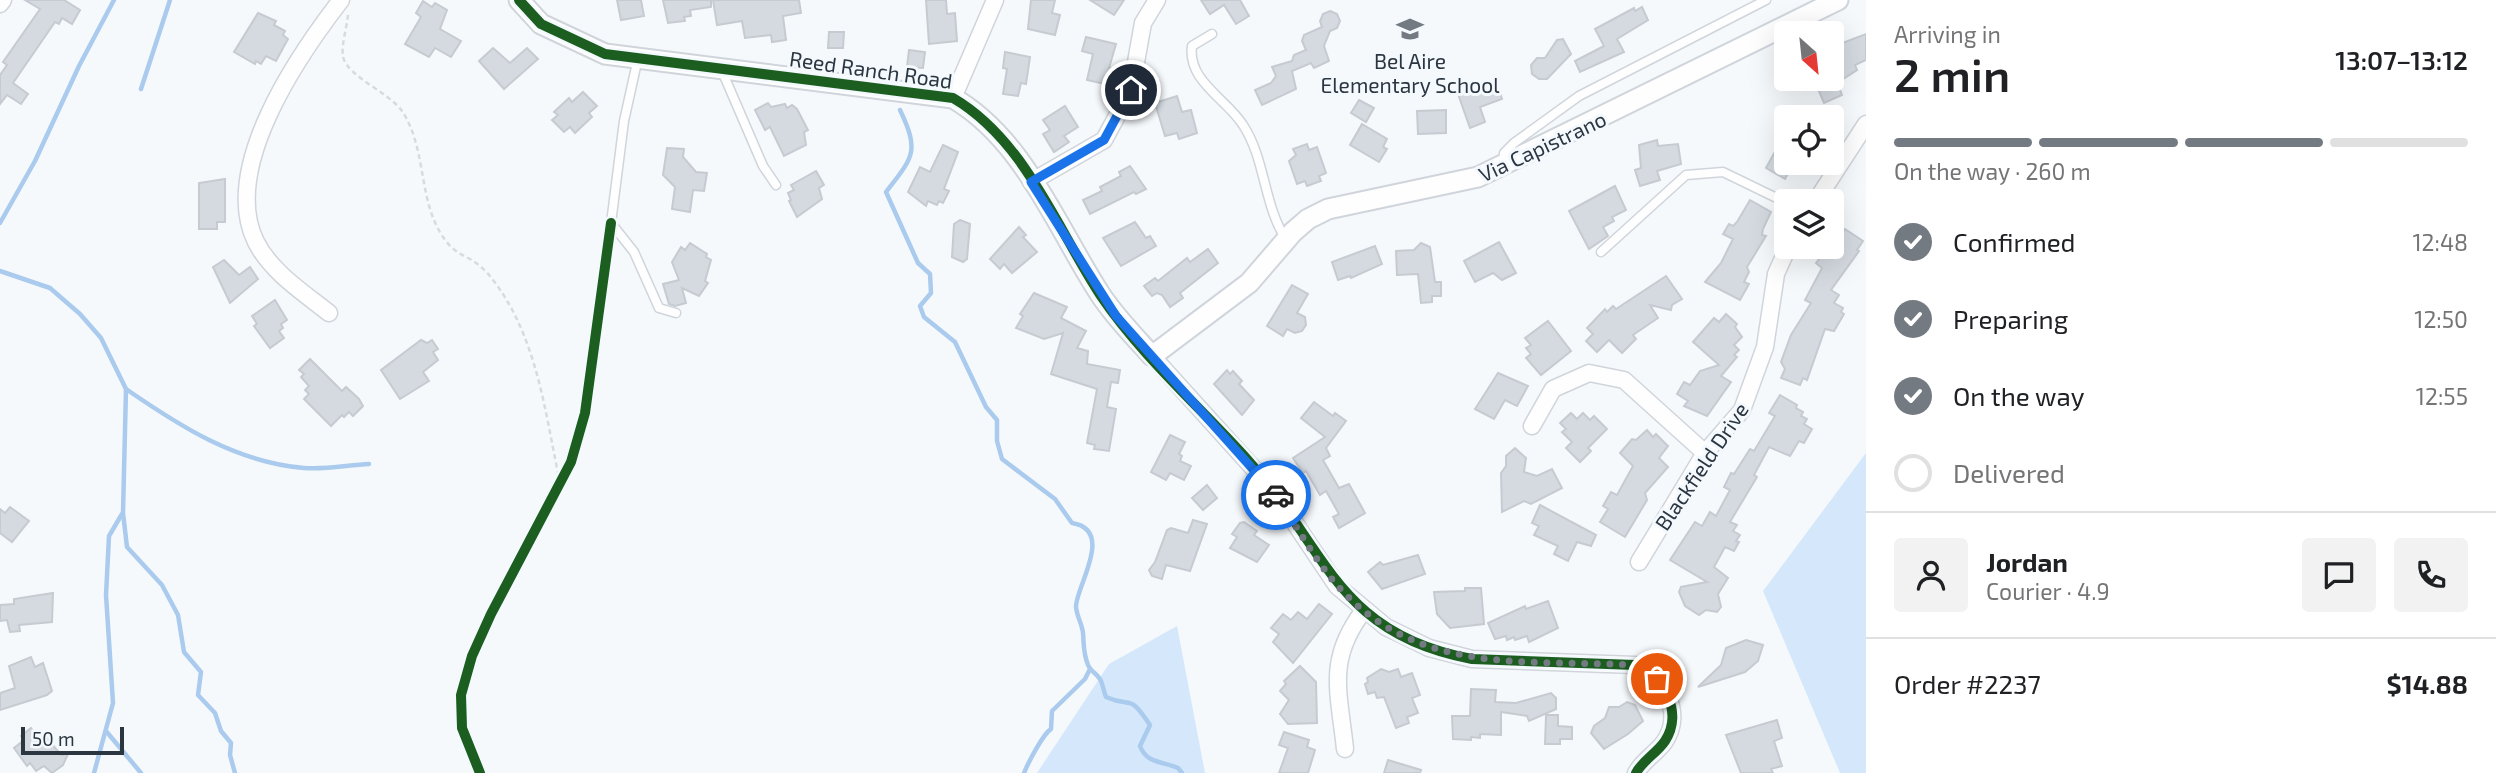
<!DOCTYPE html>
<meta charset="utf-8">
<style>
:root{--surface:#fff;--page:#f2f2f2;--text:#202124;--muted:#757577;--line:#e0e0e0;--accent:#737a82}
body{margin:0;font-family:"Exo 2",sans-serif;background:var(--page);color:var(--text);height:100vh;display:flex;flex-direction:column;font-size:26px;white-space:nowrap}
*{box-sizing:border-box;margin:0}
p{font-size:23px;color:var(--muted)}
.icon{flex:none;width:38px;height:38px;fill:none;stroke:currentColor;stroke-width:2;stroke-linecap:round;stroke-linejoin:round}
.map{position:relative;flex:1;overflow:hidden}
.details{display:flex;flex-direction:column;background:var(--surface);width:630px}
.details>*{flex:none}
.needle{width:46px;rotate:153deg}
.buttons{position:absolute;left:1774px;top:21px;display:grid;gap:14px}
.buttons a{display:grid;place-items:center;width:70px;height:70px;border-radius:7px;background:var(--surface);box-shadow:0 7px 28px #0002;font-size:35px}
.scale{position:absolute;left:21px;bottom:18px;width:103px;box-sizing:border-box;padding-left:7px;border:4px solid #2c3640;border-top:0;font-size:19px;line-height:24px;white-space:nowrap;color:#2c3640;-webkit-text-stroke:5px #f4f9fe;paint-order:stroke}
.pin{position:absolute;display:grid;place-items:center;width:60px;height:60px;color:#fff;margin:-30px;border:4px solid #fff;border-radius:50%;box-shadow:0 2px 7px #0007}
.courier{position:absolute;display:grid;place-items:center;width:70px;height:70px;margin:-35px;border:5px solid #1a73e8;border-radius:50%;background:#fff;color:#222;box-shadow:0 2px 9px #0007}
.head em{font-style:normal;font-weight:600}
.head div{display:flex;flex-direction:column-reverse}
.head{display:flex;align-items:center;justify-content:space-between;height:119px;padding:0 28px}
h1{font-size:46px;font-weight:600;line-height:52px}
.bar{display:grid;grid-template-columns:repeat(4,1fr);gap:10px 7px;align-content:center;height:84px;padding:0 28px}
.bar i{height:9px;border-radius:5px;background:var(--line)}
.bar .selected{background:var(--accent)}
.bar p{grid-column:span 4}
.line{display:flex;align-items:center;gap:18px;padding:0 28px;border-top:2px solid var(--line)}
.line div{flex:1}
.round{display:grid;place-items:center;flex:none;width:74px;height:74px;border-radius:7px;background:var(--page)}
ol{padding:0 28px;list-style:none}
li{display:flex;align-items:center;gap:21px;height:77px}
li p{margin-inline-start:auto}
li .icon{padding:7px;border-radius:50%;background:var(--accent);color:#fff;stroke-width:4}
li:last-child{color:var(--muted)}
li i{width:38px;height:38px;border:4px solid var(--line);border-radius:50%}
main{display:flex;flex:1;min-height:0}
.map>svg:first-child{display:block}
.green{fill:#d5e7fb}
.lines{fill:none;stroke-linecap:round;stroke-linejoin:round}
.stream{stroke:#aacbed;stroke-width:4.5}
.building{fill:#d4dae0;stroke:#c6cbd2;stroke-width:2}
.service-casing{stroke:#cfd5db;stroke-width:11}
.minor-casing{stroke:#cfd5db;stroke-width:19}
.tertiary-casing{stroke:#cfd5db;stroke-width:23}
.path{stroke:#d9dadc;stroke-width:2.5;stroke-dasharray:5 3.5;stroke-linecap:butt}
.service{stroke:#fefeff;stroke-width:8}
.minor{stroke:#fefeff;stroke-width:16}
.tertiary{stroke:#fefeff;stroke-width:19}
.cycleway-casing{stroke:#f4f9fe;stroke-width:15}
.cycleway{stroke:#1b5e20;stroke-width:10}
.done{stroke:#737a82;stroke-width:7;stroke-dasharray:0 12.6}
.route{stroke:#1a73e8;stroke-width:9}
.labels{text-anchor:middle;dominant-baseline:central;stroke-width:6;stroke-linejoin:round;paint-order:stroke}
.poi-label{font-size:21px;fill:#2c3640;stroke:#f4f9fe}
.street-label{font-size:21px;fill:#2c3640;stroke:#f4f9fe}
</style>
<main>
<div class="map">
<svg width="1866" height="773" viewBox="0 0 1866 773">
<rect width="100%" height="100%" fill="#f6f9fc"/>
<!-- green -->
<g class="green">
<path d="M1866 453V773H1840L1763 591Z"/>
<path d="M1177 626 1205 773H1037L1109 664Z"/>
</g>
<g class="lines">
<!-- stream -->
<g class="stream">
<path d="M141 89 170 0"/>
<path d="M900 110C920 152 913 157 886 192L918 263 930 274 931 293 920 306 924 317 955 342 986 407 997 420V441L1002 459 1055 499 1072 523C1116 530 1075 588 1076 607 1077 617 1082 624 1083 633 1084 645 1083 653 1088 665 1091 672 1098 674 1101 681 1103 686 1104 692 1106 697 1133 709 1128 692 1150 725L1140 746C1147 764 1162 761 1178 768L1182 773"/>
<path d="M0 223 35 161 79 66 114 0"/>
<path d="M0 271 50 288 80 314 101 338 126 389 123 513 127 547 162 585 178 615 184 652 201 672 198 695 215 713 221 731 231 743 230 755 235 773"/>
<path d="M126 389C181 427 236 462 304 468 325 470 348 465 369 464"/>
<path d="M106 731 141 773"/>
<path d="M94 773 113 703 106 595 109 536 122 514"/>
<path d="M1024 773C1028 763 1043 734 1051 729L1052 711 1085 679 1090 669"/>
</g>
</g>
<!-- building -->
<g class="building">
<path d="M25 0H64L80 10 72 24 62 18 59 24 55 22 13 83 28 94 21 104 7 95 0 104V75L7 65 3 62 40 9Z"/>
<path d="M617 0H641L644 16 621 20Z"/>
<path d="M663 0H711V7L690 10 691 16 684 17 685 21 668 23Z"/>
<path d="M713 0H799L801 13 783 16 786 40 772 42 771 35 745 38 742 21 717 25Z"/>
<path d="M926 0H946L947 14 955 13 957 41 929 44Z"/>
<path d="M1031 0H1055L1052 13 1060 15 1055 35 1028 29Z"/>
<path d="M1090 0H1124L1114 15Z"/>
<path d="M1201 0H1240L1249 16 1236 24 1224 5 1210 14Z"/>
<path d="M423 1 432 7 435 3 447 10 440 29 461 41 451 57 435 48 429 57 405 44 421 17 416 13Z"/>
<path d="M1642 7 1648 20 1617 39 1624 52 1580 72 1575 61 1604 46 1595 29 1634 8 1635 11Z"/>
<path d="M1330 11 1337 14 1340 21 1337 28 1330 31 1324 46 1329 61 1314 68 1311 63 1292 71 1296 89 1262 105 1255 90 1271 83 1276 76 1272 67 1292 61 1294 55 1306 50 1302 41 1304 35 1322 27 1320 21 1323 14Z"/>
<path d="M258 13 276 21 274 25 285 31 283 35 288 39 276 61 266 56 261 64 256 61 255 64 234 52Z"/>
<path d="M829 32H844L843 48H828Z"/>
<path d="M1866 34V60L1855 65 1857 70 1837 83 1842 95 1824 103 1818 89 1822 87 1818 79H1832V47Z"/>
<path d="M1086 37 1116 44 1109 68 1118 70 1114 86 1087 80 1093 54 1082 51Z"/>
<path d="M1563 39 1571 54 1547 79H1539L1532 74 1531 65 1537 58H1545L1557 40Z"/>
<path d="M493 48 510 63 527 48 538 59 504 89 479 61Z"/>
<path d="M909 50 925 52 923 68 907 67Z"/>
<path d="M1005 52 1030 57 1026 84 1021 83 1018 96 1003 94 1007 69 1003 68Z"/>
<path d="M1497 84 1502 99 1480 107 1485 122 1470 128 1458 94Z"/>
<path d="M583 92 597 106 589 113 592 117 575 133 570 127 564 132 552 120 558 115 554 112 569 98 572 102Z"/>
<path d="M1177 96 1182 112 1191 110 1197 133 1179 139 1177 133 1165 136 1155 103Z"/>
<path d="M1359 100 1374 108 1366 122 1351 113Z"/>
<path d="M768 103 771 107 785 104 787 108 792 105 797 109 808 130 804 132 806 145 784 156 770 127 765 130 755 110Z"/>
<path d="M1065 106 1078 127 1064 136 1069 142 1054 152 1043 134 1050 130 1043 120Z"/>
<path d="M1446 110V133L1418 134 1417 111Z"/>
<path d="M1362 124 1387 139 1383 147 1387 149 1379 162 1350 145Z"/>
<path d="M1787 130V163H1794L1785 179 1766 168Z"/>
<path d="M1657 140 1658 146 1678 144 1681 164 1657 171 1660 180 1640 186 1635 170 1641 168 1639 145Z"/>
<path d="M1307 144 1309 150 1317 147 1326 173 1319 176 1321 181 1307 186 1305 181 1297 184 1289 161 1296 155 1293 149Z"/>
<path d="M943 145 958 152 944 189 949 191 943 203 939 201 937 205 928 201 926 206 908 192 920 167 930 172Z"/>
<path d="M667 148 684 149 683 157 696 172 707 173 704 191 693 190 690 212 672 209 675 187 663 175Z"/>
<path d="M1130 166 1146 189 1136 194 1134 192 1090 214 1083 200 1102 191 1100 187 1121 176 1119 172Z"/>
<path d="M816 171 824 185 819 188 822 199 797 217 789 201 791 200 788 193 794 190 791 185Z"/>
<path d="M225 179V222H217V229H199V183Z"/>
<path d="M1615 186 1626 210 1612 217 1614 221 1603 227 1608 236 1589 249 1569 211Z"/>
<path d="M1750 200 1771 212 1763 229 1762 235 1766 236 1747 267 1749 272 1744 282 1749 284 1740 300 1705 282 1721 263 1733 239 1723 234 1729 224 1733 226 1737 222Z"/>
<path d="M960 220 970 224 967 259 963 262 952 257 954 224Z"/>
<path d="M1135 222 1146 238 1150 236 1156 246 1121 266 1103 238Z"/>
<path d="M1019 227 1026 235 1023 237 1037 252 1012 273 1004 264 1000 269 990 259Z"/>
<path d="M1845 229 1863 241 1857 250 1859 251 1831 290 1839 295 1834 303 1843 308 1841 312 1844 314 1834 331 1825 329 1807 380 1803 378 1800 385 1781 378 1785 369 1781 362 1791 335 1811 303 1805 300 1822 268 1816 263 1828 247H1832V231L1840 237Z"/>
<path d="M1499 242 1516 273 1502 280 1493 273 1475 282 1464 261Z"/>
<path d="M690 243 707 254 706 257 711 260 705 281 708 283 699 296 682 288 686 303 675 306 669 304 663 284 679 280 672 262 681 247 685 250Z"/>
<path d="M1421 243 1430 247 1435 282H1441V296H1432V302L1421 303 1418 274 1397 275 1396 251 1414 250Z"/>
<path d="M1375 246 1382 264 1351 278 1350 276 1338 280 1332 262Z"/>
<path d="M1208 249 1218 263 1180 293 1183 298 1170 307 1162 295 1157 293 1152 296 1144 286 1155 278 1158 281 1187 258 1190 262Z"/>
<path d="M224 260 239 275 250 267 258 279 230 303 213 267Z"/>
<path d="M1666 276 1682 299 1672 305 1671 310 1650 305 1658 318 1633 335 1636 339 1622 353 1609 340 1597 352 1586 341 1593 334 1587 328 1605 309 1607 312 1613 306 1616 309Z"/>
<path d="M1292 285 1308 294 1297 313 1305 317 1306 325 1302 331 1295 333 1287 329 1283 336 1267 326Z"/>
<path d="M1034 293 1067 307 1061 318 1086 331 1077 348 1088 351 1087 364 1120 370 1118 383 1111 382 1107 407 1116 409 1109 451 1094 449 1095 445 1087 443 1097 389 1051 374 1063 333 1044 339 1016 328 1023 316 1020 314Z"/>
<path d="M275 300 287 320 281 324 283 328 279 331 284 338 270 348 254 326 257 324 252 316Z"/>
<path d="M1726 314 1737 324 1735 327 1742 337 1734 345 1739 350 1734 355 1737 357 1721 376 1731 382 1707 416 1684 406 1688 401 1677 394 1684 382 1690 385 1700 371 1719 365 1693 342 1714 318 1719 322Z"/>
<path d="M1548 321 1571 351 1541 375 1526 358 1531 354 1526 348 1531 345 1525 338Z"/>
<path d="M421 340 427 343 432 340 438 349 433 352 438 360 423 372 429 381 400 399 381 370Z"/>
<path d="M310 359 342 391 346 387 359 399 363 406 353 416 349 412 344 417 342 415 331 426 304 399 309 394 305 390 309 386 301 377 304 374 299 370Z"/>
<path d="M1227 370 1230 374 1233 371 1242 381 1239 384 1254 400 1242 415 1214 384Z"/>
<path d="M1498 373 1528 386 1517 406 1505 400 1494 419 1475 409Z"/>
<path d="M1780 395 1797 405 1796 408 1803 412 1801 416 1807 419 1804 424 1812 429 1804 443 1799 441 1790 456 1769 447 1754 475 1757 477 1730 522 1737 525 1733 531 1740 535 1736 541 1739 542 1734 551 1725 547 1714 567 1728 578 1718 594 1721 607 1717 612 1706 610 1699 615 1685 606 1679 592 1681 587 1707 582 1670 560 1695 522 1702 526 1710 512 1716 516 1730 490 1724 487 1731 473 1734 474 1750 449 1754 451 1775 416 1769 413Z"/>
<path d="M1314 402 1333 416 1335 413 1346 421 1326 448 1330 456 1323 460 1339 488 1349 484 1365 513 1339 528 1333 517 1339 514 1326 491 1320 495 1306 471 1303 473 1293 458 1325 437 1301 418Z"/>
<path d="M1571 413 1577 419 1583 413 1590 420 1594 416 1607 429 1588 448 1591 451 1580 462 1566 448 1572 442 1562 432 1566 429 1560 423Z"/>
<path d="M1647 430 1653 437 1656 434 1668 446 1659 458 1668 467 1645 493 1647 500 1625 537 1600 522 1608 509 1603 506 1611 492 1617 495 1633 466 1620 453 1632 439 1636 440Z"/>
<path d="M1170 435 1185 442 1179 454 1182 456 1180 461 1191 466 1184 480 1170 473 1166 480 1151 472Z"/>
<path d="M1515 448 1526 458 1524 472 1537 476 1552 469 1562 488 1531 504 1524 501 1502 512 1501 473 1506 466V456Z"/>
<path d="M1207 485 1217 498 1203 510 1192 498Z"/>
<path d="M1540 505 1596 535 1591 546 1577 542 1568 561 1554 554 1558 546 1534 535 1539 526 1532 523Z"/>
<path d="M10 507 29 521 12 542 0 533V509L5 513Z"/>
<path d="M1193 520 1207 524 1190 571 1166 565 1162 579 1152 576 1149 570 1155 562 1167 530 1171 528 1188 533Z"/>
<path d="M1244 522 1257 531 1254 535 1269 545 1257 562 1230 548 1237 537 1232 534 1240 523Z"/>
<path d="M1418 555 1425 574 1382 589 1368 572 1380 562 1383 565Z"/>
<path d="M1465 588H1481L1484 624 1450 628 1437 614 1434 592 1465 591Z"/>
<path d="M53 593 52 622 19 625 20 631 10 632 7 620 0 621V605L14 604V599Z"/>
<path d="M1548 601 1558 628 1529 642 1527 636 1515 640 1514 637 1507 640 1506 636 1495 639 1488 623 1525 606 1526 609Z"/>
<path d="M1319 604 1332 614 1293 663 1273 642 1279 634 1271 628 1283 614 1291 620 1298 612 1307 619Z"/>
<path d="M1746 640 1763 645 1758 661 1745 672 1698 687 1721 665 1726 648Z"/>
<path d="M31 657 35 667 43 663 52 691 47 695 0 710V693L15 688 9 666Z"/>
<path d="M1300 666 1316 682 1317 723 1288 724 1280 714 1289 700 1280 691 1286 684 1284 681Z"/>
<path d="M1381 669 1389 672 1398 669 1401 677 1412 673 1420 695 1412 698 1418 713 1407 717 1409 723 1396 728 1384 697 1377 698 1375 692 1368 694 1365 684 1368 682 1367 678Z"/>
<path d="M1471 689 1496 690 1495 702 1516 703 1551 693 1556 698V709L1529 721 1527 716 1501 712V735L1480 734V738L1471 737V740L1453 739 1452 716H1470Z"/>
<path d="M1627 702 1635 705 1643 721 1628 734 1604 749 1591 733 1594 726 1605 718 1609 707H1619Z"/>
<path d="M1546 715H1558V726L1572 727V739H1560V744H1545Z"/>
<path d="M1777 720 1782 738 1774 741 1782 766 1771 769 1773 773H1741L1726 735Z"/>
<path d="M31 728 36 735 41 731 61 755 68 754 63 765 52 773 44 766 36 771 30 763 27 766 14 748 24 740 21 736Z"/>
<path d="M1284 732 1309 740 1307 747 1315 750 1308 773H1279L1288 748 1279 745Z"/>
<path d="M1388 760 1421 770 1420 773H1384Z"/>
</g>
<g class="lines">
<defs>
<g id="service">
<path d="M1212 34 1192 46C1187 81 1227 99 1243 125 1266 160 1263 205 1287 241"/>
<path d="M638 58 624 121 611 223 634 252 659 308 676 313"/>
<path d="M722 71 763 166 776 185"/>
<path d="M1503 164 1504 153 1514 143 1579 96 1766 0"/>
<path d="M1601 252 1686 175 1723 172 1787 203"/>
</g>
<g id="minor">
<path d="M0 4 3 0"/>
<path d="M953 98 995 0"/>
<path d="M1031 182 1104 140 1131 90 1143 23 1157 0"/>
<path d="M1816 201 1866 124"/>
<path d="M329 313C304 293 271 272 256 242 220 169 297 57 341 0"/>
<path d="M1152 356 1272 489 1337 586 1386 627 1429 648 1472 659 1635 665C1663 676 1684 712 1665 741 1657 753 1643 760 1636 773"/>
<path d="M1532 426 1553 389 1589 373 1624 380 1705 453"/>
<path d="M1639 562 1705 453 1742 410 1765 347 1776 274 1788 247"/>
<path d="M1345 749C1339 691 1326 660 1364 610"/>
</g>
<path id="tertiary" d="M519 0 541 24 605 54 953 98C1024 139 1057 228 1100 294 1115 317 1134 336 1152 356L1249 283 1293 232 1308 219 1328 209 1478 177 1838 0"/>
</defs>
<!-- service casing -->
<use href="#service" class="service-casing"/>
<!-- minor casing -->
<use href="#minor" class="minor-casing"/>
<!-- tertiary casing -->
<use href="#tertiary" class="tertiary-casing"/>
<!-- path -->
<path class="path" d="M348 15C347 27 341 45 343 57 348 77 390 93 402 111 428 150 417 204 446 241 455 254 468 256 480 266 491 275 502 292 509 304 540 359 547 422 560 483"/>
<!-- service -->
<use href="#service" class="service"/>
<!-- minor -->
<use href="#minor" class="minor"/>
<!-- tertiary -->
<use href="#tertiary" class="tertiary"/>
<defs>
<g id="cycleway">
<path d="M519 0 541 24 605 54 953 98C1025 140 1057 229 1101 296 1141 355 1198 405 1246 458 1326 546 1335 634 1472 659L1635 665C1663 676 1684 712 1665 741 1657 753 1643 760 1636 773"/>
<path d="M480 773 462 728 461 695 472 656 491 614 571 462 585 413 611 223"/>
</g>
</defs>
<!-- cycleway casing -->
<use href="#cycleway" class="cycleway-casing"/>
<!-- cycleway -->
<use href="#cycleway" class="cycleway"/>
</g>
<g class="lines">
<!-- done -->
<path class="done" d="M1276 495C1296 525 1313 557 1336 584 1417 677 1526 659 1635 665L1657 679"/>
<!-- route -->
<path class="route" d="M1131 90 1104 140 1031 182 1116 316 1276 495"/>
</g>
<!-- icons -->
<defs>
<symbol id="school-bare" viewBox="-9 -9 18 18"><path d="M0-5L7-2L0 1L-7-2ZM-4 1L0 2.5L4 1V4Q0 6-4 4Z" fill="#737a82" stroke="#f4f9fe" stroke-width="2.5" paint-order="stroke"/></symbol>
</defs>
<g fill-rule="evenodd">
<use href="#school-bare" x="1391" y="10" width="38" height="38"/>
</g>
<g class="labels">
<!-- poi labels -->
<g class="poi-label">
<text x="1410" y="60">Bel Aire<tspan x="1410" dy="24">Elementary School</tspan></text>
</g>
<!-- street labels -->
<g class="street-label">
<text transform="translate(871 69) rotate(8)">Reed Ranch Road</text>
<text transform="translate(1542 146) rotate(-25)">Via Capistrano</text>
<text transform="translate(1701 466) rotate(-56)">Blackfield Drive</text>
</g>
</g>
</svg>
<div class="buttons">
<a><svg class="needle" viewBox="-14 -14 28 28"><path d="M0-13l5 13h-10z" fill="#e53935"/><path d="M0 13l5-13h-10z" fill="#757577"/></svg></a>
<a><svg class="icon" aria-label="locate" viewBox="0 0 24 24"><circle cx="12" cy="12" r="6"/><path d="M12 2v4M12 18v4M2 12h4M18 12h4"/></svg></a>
<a><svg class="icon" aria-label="layers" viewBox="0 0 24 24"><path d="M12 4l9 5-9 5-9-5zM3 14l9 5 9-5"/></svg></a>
</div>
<div class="scale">50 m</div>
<div class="pin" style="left:1657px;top:679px;background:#ea580c"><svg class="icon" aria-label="bag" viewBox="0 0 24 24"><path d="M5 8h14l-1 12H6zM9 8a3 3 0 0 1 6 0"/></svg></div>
<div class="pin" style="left:1131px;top:90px;background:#1f2937"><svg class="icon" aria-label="home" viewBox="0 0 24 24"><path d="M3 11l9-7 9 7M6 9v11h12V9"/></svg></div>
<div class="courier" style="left:1276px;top:495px"><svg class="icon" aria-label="car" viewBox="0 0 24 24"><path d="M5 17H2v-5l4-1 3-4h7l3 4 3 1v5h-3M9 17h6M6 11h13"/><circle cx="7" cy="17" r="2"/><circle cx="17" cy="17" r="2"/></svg></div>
</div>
<section class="details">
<div class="head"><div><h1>2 min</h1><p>Arriving in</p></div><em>13:07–13:12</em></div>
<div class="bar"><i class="selected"></i><i class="selected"></i><i class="selected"></i><i></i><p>On the way · 260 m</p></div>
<ol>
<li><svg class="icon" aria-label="check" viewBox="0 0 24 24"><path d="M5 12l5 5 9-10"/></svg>Confirmed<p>12:48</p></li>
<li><svg class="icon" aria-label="check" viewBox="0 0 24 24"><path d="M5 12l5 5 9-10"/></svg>Preparing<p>12:50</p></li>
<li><svg class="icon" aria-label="check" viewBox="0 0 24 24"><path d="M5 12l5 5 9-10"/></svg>On the way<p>12:55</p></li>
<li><i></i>Delivered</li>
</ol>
<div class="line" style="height:126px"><a class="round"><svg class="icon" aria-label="person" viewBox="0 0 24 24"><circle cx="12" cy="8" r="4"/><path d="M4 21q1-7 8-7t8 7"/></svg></a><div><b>Jordan</b><p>Courier · 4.9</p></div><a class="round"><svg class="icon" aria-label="chat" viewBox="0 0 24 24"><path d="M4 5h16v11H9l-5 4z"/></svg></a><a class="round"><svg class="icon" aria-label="phone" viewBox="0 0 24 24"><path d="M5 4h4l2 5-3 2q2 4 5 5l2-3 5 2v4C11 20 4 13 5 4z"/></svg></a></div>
<div class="line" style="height:91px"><div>Order #2237</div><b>$14.88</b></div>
</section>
</main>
